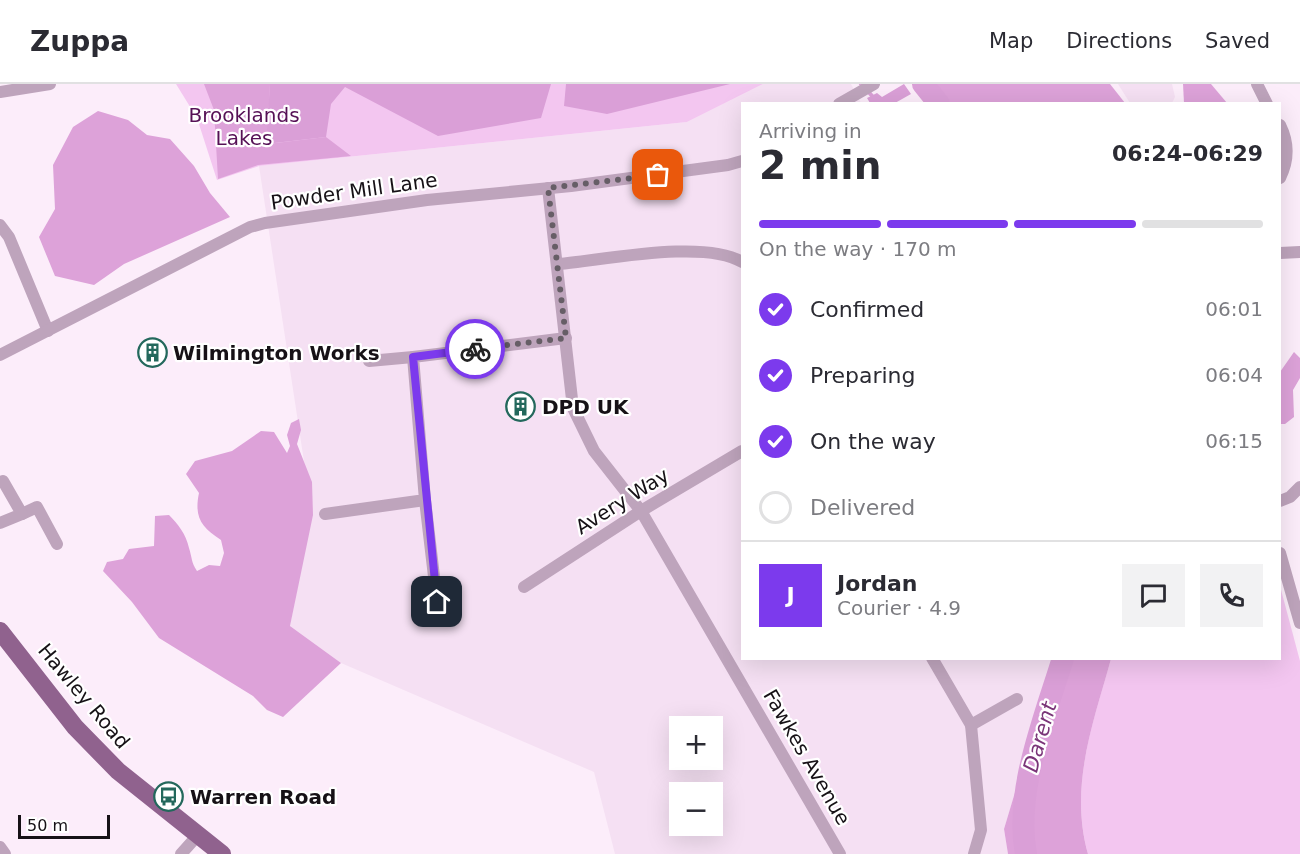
<!DOCTYPE html>
<meta charset="utf-8">
<style>
:root{--surface:#fff;--page:#f2f2f3;--text:#2b2b33;--muted:#7c7c81;--line:#e1e1e2;--accent:#7c3aed}
body{margin:0;font-family:"DejaVu Sans",sans-serif;background:var(--page);color:var(--text);height:100vh;display:flex;flex-direction:column;font-size:22px;white-space:nowrap}
*{box-sizing:border-box;margin:0}
p{font-size:20px;color:var(--muted)}
.icon{flex:none;width:33px;height:33px;fill:none;stroke:currentColor;stroke-width:2;stroke-linecap:round;stroke-linejoin:round}
.map{position:relative;flex:1;overflow:hidden}
.side{position:absolute;left:741px;top:18px;width:540px;height:558px;display:flex;flex-direction:column;background:var(--surface);border-radius:0px;box-shadow:0 6px 24px #0002}
.side>*{flex:none}
.controls{position:absolute;left:669px;top:632px;display:grid;gap:12px}
.controls a{display:grid;place-items:center;width:54px;height:54px;border-radius:0px;background:var(--surface);box-shadow:0 6px 24px #0002;font-size:30px}
.scale{position:absolute;left:18px;bottom:15px;width:92px;box-sizing:border-box;padding-left:6px;border:3px solid #161116;border-top:0;font-size:16px;line-height:21px;white-space:nowrap;color:#161116;-webkit-text-stroke:4px #fff;paint-order:stroke}
.pin{position:absolute;display:grid;place-items:center;width:51px;height:51px;color:#fff;margin:-26px;border-radius:12px;box-shadow:0 3px 9px #0006}
.courier{position:absolute;display:grid;place-items:center;width:60px;height:60px;margin:-30px;border:4px solid #7c3aed;border-radius:50%;background:#fff;color:#222;box-shadow:0 2px 8px #0007}
.head em{font-style:normal;font-weight:700}
.head div{display:flex;flex-direction:column-reverse}
.head{display:flex;align-items:center;justify-content:space-between;height:102px;padding:0 18px}
h1{font-size:39px;font-weight:700;line-height:45px}
.bar{display:grid;grid-template-columns:repeat(4,1fr);gap:9px 6px;align-content:center;height:72px;padding:0 18px}
.bar i{height:8px;border-radius:4px;background:var(--line)}
.bar .on{background:var(--accent)}
.bar p{grid-column:span 4}
.line{display:flex;align-items:center;gap:15px;padding:0 18px;border-top:2px solid var(--line)}
.line div{flex:1}
.round{display:grid;place-items:center;flex:none;width:63px;height:63px;border-radius:0px;background:var(--page)}
ol{padding:0 18px;list-style:none}
li{display:flex;align-items:center;gap:18px;height:66px}
li p{margin-inline-start:auto}
li .icon{padding:6px;border-radius:50%;background:var(--accent);color:#fff;stroke-width:4}
li:last-child{color:var(--muted)}
li i{width:33px;height:33px;border:3px solid var(--line);border-radius:50%}
header{display:flex;align-items:center;gap:36px;box-sizing:border-box;height:84px;padding:0 30px;background:var(--surface);border-bottom:2px solid var(--line)}
header strong{font-size:28px}
nav{display:flex;gap:33px;margin-inline-start:auto;font-size:21px}
.map>svg:first-child{display:block}
.built{fill:#f5e0f3;fill-rule:evenodd}
.green{fill:#f3c6f0}
.forest{fill:#dda2d9}
.water{fill:#da9fd7}
.lines{fill:none;stroke-linecap:round;stroke-linejoin:round}
.stream{stroke:#da9fd7;stroke-width:4}
.river{stroke:#da9fd7;stroke-width:22}
.minor{stroke:#bea4bc;stroke-width:12}
.primary{stroke:#90628e;stroke-width:18}
.done{stroke:#665e66;stroke-width:6;stroke-dasharray:0 10.8}
.route{stroke:#7c3aed;stroke-width:8}
.labels{text-anchor:middle;dominant-baseline:central;stroke-width:4.5;stroke-linejoin:round;paint-order:stroke}
.park-label{font-size:20px;fill:#561156;stroke:#fff}
.street-label{font-size:20px;fill:#161116;stroke:#fff}
.poi-label{font-size:20px;font-weight:bold;fill:#161116;stroke:#fff;text-anchor:start}
.water-label{font-size:21px;font-style:italic;fill:#7a3578;stroke:#fff}
</style>
<header>
<strong>Zuppa</strong>
<nav><a>Map</a><a>Directions</a><a>Saved</a></nav>
</header>
<div class="map">
<svg width="1300" height="770" viewBox="0 0 1300 770">
<rect width="100%" height="100%" fill="#fcedfa"/>
<!-- built -->
<g class="built">
<path d="M763 0H851L861 19 742 20V574L1055 575 1004 745 1008 770H615L594 688 341 579 290 542 312 430 259 82 687 38ZM680 642H712V675H680ZM680 708H712V741H680Z"/>
<path d="M1118 0H1172L1175 13 1172 19H1130Z"/>
</g>
<!-- green -->
<g class="green">
<path d="M176 0H763L687 38 259 82 217 96 197 34Z"/>
<path d="M1280 502 1300 577V770H1088C1069 702 1093 639 1111 575L1280 574Z"/>
</g>
<!-- forest -->
<g class="forest">
<path d="M204 0H270L267 60 326 53 351 72 258 81 218 95 214 26Z"/>
<path d="M918 0H1110L1125 19H928L918 7Z"/>
<path d="M1183 0H1211L1227 19H1184Z"/>
<path d="M98 27 128 36 147 51 170 55 194 82 210 109 230 133 124 180 94 201 55 192 39 153 55 125 53 81 73 43Z"/>
<path d="M1294 268 1300 274V294L1293 306 1294 333 1285 340H1280V288Z"/>
<path d="M299 335 301 346 297 360 312 398 313 431 290 542 341 579 283 633 267 626 253 612 159 554 132 518 103 487 107 478 123 475 129 465 154 462 155 432 169 431C178 440 186 450 189 464 192 473 191 478 197 487L209 481 220 482 224 469 221 456C201 443 194 433 199 409L186 390 195 377 232 367 261 347 274 348 287 369 290 362 287 351 291 339Z"/>
<path d="M1055 575H1111C1093 640 1069 702 1088 770H1008L1004 745Z"/>
</g>
<!-- water -->
<g class="water">
<path d="M270 0H551L541 34 438 52 345 3 331 20 326 53 266 60Z"/>
<path d="M566 0H730L607 30 564 22Z"/>
<path d="M904 0 911 10 895 19H870L867 14 877 9 882 13Z"/>
</g>
<g class="lines">
<!-- stream -->
<path class="stream" d="M861 0 875 15"/>
<!-- river -->
<g class="river">
<path d="M923 0 939 20"/>
<path d="M1026 770C1014 708 1045 633 1063 574"/>
</g>
<!-- minor -->
<g class="minor">
<path d="M1257 0 1267 20"/>
<path d="M0 8 50 0"/>
<path d="M839 20 874 0"/>
<path d="M1280 41C1289 59 1289 76 1280 94"/>
<path d="M548 104 573 324 594 367 641 427 840 770"/>
<path d="M0 141 9 153 48 247"/>
<path d="M1280 169 1300 168"/>
<path d="M559 180C604 176 705 155 742 178"/>
<path d="M0 271 250 143 265 139 427 116 571 102 728 81 742 77"/>
<path d="M369 277 413 273"/>
<path d="M425 416 437 518"/>
<path d="M1280 417 1290 413 1300 403"/>
<path d="M22 430 37 423 57 460"/>
<path d="M325 430 425 416 413 273 566 254"/>
<path d="M0 439 22 430 3 397"/>
<path d="M1280 469 1300 539"/>
<path d="M524 503 641 427 742 367"/>
<path d="M932 574 971 641 981 746 974 770"/>
<path d="M971 641 1017 615"/>
<path d="M0 763 5 770"/>
<path d="M181 770 198 751"/>
</g>
<!-- primary -->
<path class="primary" d="M0 547 75 643 118 687 222 770"/>
</g>
<g class="lines">
<!-- done -->
<path class="done" d="M475 265 566 254 548 104 658 91"/>
<!-- route -->
<path class="route" d="M437 518 413 273 475 265"/>
</g>
<!-- icons -->
<defs>
<symbol id="building-ring" viewBox="-11 -11 22 22"><circle r="9.5" fill="#fff" stroke="#23685c" stroke-width="1.5"/><path d="M-4-6H4V6H1V3H-1V6H-4ZM-2.5-4.3h1.7v1.8h-1.7ZM.8-4.3h1.7v1.8H.8ZM-2.5-1h1.7V.8h-1.7ZM.8-1h1.7V.8H.8Z" fill="#23685c"/></symbol>
<symbol id="bus-ring" viewBox="-11 -11 22 22"><circle r="9.5" fill="#fff" stroke="#23685c" stroke-width="1.5"/><path d="M-5-6H5V4H4V6H2V4H-2V6H-4V4H-5ZM-3.5-4V0h7V-4ZM-3.5 1.2v1.5H-2V1.2ZM2 1.2v1.5H3.5V1.2Z" fill="#23685c"/></symbol>
</defs>
<g fill-rule="evenodd">
<use href="#building-ring" x="136" y="252" width="33" height="33"/>
<use href="#building-ring" x="504" y="306" width="33" height="33"/>
<use href="#bus-ring" x="152" y="696" width="33" height="33"/>
</g>
<g class="labels">
<!-- park labels -->
<g class="park-label">
<text x="244" y="31">Brooklands<tspan x="244" dy="23">Lakes</tspan></text>
</g>
<!-- street labels -->
<g class="street-label">
<text transform="translate(354 107) rotate(-8)">Powder Mill Lane</text>
<text transform="translate(622 417) rotate(-32)">Avery Way</text>
<text transform="translate(84 612) rotate(50)">Hawley Road</text>
<text transform="translate(807 673) rotate(60)">Fawkes Avenue</text>
</g>
<!-- poi labels -->
<g class="poi-label">
<text x="173" y="269">Wilmington Works</text>
<text x="542" y="323">DPD UK</text>
<text x="190" y="713">Warren Road</text>
</g>
<!-- water labels -->
<g class="water-label">
<text transform="translate(1040 653) rotate(-74)">Darent</text>
</g>
</g>
</svg>
<div class="controls">
<a>+</a>
<a>−</a>
</div>
<div class="scale">50 m</div>
<div class="pin" style="left:658px;top:91px;background:#ea580c"><svg class="icon" aria-label="bag" viewBox="0 0 24 24"><path d="M5 8h14l-1 12H6zM9 8a3 3 0 0 1 6 0"/></svg></div>
<div class="pin" style="left:437px;top:518px;background:#1f2937"><svg class="icon" aria-label="home" viewBox="0 0 24 24"><path d="M3 11l9-7 9 7M6 9v11h12V9"/></svg></div>
<div class="courier" style="left:475px;top:265px"><svg class="icon" aria-label="bike" viewBox="0 0 24 24"><circle cx="6" cy="16" r="4"/><circle cx="18" cy="16" r="4"/><path d="M6 16l4-8h5l3 8M10 8l3 8H6M13 5h3"/></svg></div>
<section class="side">
<div class="head"><div><h1>2 min</h1><p>Arriving in</p></div><em>06:24–06:29</em></div>
<div class="bar"><i class="on"></i><i class="on"></i><i class="on"></i><i></i><p>On the way · 170 m</p></div>
<ol>
<li><svg class="icon" aria-label="check" viewBox="0 0 24 24"><path d="M5 12l5 5 9-10"/></svg>Confirmed<p>06:01</p></li>
<li><svg class="icon" aria-label="check" viewBox="0 0 24 24"><path d="M5 12l5 5 9-10"/></svg>Preparing<p>06:04</p></li>
<li><svg class="icon" aria-label="check" viewBox="0 0 24 24"><path d="M5 12l5 5 9-10"/></svg>On the way<p>06:15</p></li>
<li><i></i>Delivered</li>
</ol>
<div class="line" style="height:108px"><b class="round" style="background:var(--accent);color:#fff">J</b><div><b>Jordan</b><p>Courier · 4.9</p></div><a class="round"><svg class="icon" aria-label="chat" viewBox="0 0 24 24"><path d="M4 5h16v11H9l-5 4z"/></svg></a><a class="round"><svg class="icon" aria-label="phone" viewBox="0 0 24 24"><path d="M5 4h4l2 5-3 2q2 4 5 5l2-3 5 2v4C11 20 4 13 5 4z"/></svg></a></div>
</section>
</div>
